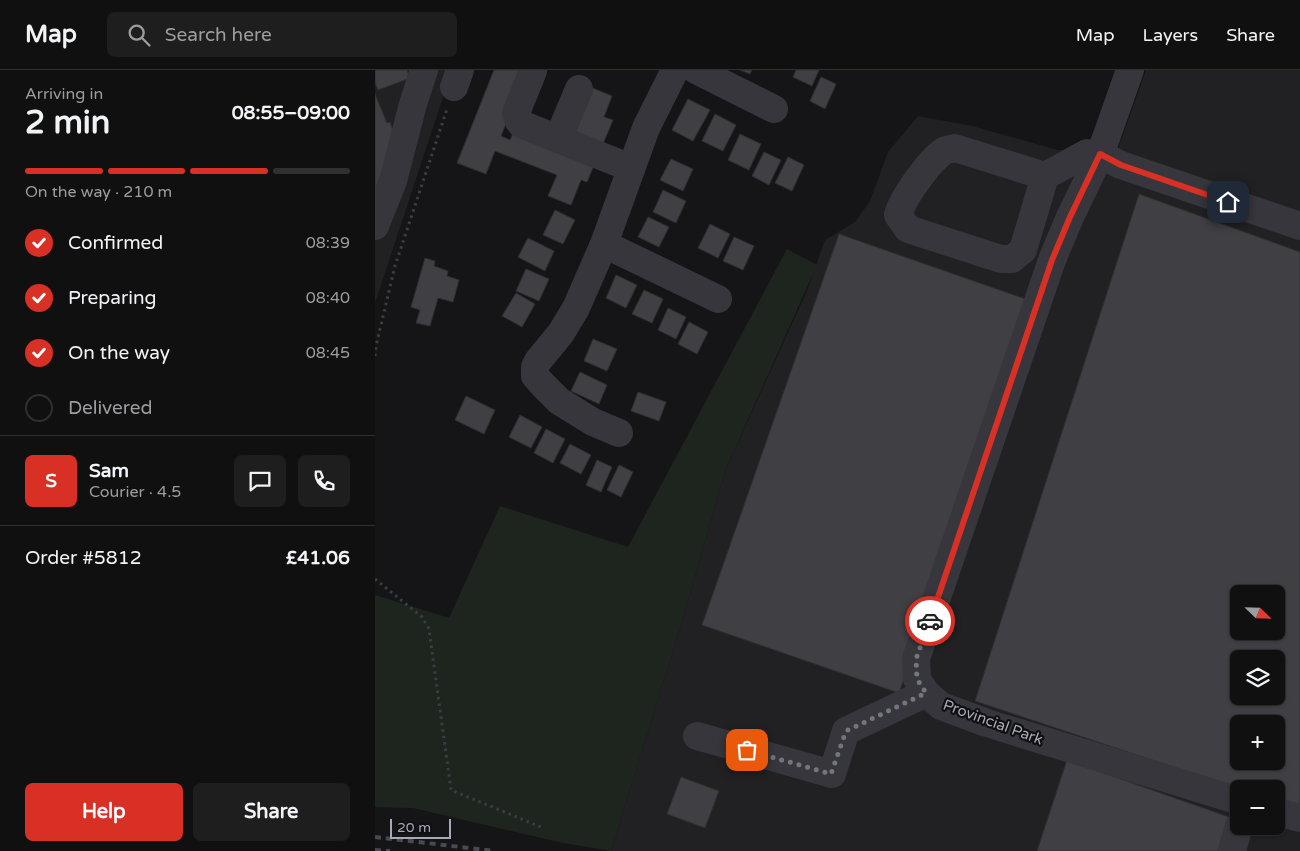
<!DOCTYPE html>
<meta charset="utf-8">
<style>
:root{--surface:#101011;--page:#1e1e1f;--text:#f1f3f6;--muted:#9c9d9f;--line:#303031;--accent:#d93025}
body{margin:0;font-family:"Varela Round",sans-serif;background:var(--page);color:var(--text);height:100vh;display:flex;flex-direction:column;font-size:19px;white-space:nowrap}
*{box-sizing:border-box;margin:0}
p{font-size:16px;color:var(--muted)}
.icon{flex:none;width:28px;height:28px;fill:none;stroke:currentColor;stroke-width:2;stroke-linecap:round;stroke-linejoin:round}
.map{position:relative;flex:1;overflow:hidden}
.side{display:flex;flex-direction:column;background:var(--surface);width:375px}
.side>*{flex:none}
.needle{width:32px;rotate:113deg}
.fabs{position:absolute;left:855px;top:515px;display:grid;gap:10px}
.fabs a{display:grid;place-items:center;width:55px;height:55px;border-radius:8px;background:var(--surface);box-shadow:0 1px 4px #0004,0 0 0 1px var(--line);font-size:25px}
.scale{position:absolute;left:15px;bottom:12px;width:61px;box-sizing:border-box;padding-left:5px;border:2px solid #a6aab7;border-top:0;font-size:14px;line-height:18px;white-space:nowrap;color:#a6aab7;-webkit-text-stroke:4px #101012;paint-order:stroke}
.pin{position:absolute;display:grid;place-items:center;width:42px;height:42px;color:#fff;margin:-21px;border-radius:10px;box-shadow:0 2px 8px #0006}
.courier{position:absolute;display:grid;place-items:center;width:50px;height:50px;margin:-25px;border:4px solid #d93025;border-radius:50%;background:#fff;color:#222;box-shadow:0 1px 6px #0007}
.summary em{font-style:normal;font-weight:800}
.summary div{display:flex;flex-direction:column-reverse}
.summary{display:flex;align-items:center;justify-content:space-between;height:85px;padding:0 25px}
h1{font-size:32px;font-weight:800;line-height:38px}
.bar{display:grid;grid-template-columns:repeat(4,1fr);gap:8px 5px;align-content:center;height:60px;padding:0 25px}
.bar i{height:6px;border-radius:4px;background:var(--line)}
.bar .on{background:var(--accent)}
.bar p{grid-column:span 4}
.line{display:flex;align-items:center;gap:12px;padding:0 25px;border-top:1px solid var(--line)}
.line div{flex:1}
.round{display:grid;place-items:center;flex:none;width:52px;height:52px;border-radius:8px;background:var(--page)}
ol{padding:0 25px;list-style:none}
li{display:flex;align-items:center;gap:15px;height:55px}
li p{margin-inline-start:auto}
li .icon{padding:5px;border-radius:50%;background:var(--accent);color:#fff;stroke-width:4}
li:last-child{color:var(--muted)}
li i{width:28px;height:28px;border:2px solid var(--line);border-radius:50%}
.action{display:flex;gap:10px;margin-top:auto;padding:10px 25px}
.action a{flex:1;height:58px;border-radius:8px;background:var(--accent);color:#fff;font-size:20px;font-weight:800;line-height:58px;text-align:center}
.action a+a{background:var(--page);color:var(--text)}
header{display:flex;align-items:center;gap:30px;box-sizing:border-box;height:70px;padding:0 25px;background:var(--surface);border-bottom:1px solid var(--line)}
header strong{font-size:24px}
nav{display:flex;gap:28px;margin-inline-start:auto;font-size:18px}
.search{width:350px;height:45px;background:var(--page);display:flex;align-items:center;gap:12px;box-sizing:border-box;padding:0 18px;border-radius:8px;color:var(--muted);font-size:19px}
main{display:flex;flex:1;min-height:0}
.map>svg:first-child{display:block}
.built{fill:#212124;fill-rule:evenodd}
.green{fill:#1d251e}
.building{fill:#3f3f44;stroke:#2f2f33;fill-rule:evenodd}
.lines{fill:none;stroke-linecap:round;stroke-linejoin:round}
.path{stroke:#3b3d43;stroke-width:3;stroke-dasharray:2.5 4;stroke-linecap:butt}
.minor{stroke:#36363c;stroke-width:28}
.rail{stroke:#484a51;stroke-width:4;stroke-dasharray:6 5;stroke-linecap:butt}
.done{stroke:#73767f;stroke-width:5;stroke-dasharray:0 9}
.route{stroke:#d93025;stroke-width:6}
.labels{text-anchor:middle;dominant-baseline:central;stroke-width:4.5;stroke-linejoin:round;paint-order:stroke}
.street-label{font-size:15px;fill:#a6aab7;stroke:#101012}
</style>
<header>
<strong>Map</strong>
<div class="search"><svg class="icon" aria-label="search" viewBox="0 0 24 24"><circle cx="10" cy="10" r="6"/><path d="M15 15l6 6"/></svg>Search here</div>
<nav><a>Map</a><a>Layers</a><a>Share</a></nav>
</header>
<main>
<section class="side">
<div class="summary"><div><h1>2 min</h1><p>Arriving in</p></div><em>08:55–09:00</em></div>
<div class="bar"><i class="on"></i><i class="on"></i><i class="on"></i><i></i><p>On the way · 210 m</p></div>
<ol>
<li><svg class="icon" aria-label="check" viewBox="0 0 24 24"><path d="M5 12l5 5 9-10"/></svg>Confirmed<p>08:39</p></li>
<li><svg class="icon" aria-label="check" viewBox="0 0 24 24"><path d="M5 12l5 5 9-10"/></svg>Preparing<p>08:40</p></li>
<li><svg class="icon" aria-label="check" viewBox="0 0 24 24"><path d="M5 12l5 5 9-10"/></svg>On the way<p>08:45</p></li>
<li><i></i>Delivered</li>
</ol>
<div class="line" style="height:90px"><b class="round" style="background:var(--accent);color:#fff">S</b><div><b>Sam</b><p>Courier · 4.5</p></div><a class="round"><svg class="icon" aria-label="chat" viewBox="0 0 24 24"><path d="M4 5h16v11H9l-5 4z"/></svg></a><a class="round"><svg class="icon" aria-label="phone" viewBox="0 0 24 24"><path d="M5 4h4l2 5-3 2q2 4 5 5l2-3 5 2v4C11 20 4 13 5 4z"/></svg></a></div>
<div class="line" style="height:65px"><div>Order #5812</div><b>£41.06</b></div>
<div class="action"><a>Help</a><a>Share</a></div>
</section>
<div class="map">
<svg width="925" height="781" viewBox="0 0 925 781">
<rect width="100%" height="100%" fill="#151517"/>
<!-- built -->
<g class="built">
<path d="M0 0H77L0 233Z"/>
<path d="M771 0H925V781H236L308 548 350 401 431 223 450 170 480 152 495 131 513 82 543 46 597 56 683 80 743 79ZM864 524H901V561H864ZM864 589H901V626H864ZM864 654H901V691H864ZM864 719H901V756H864Z"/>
</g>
<!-- green -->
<path class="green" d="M412 179 442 195 350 401 308 548 236 781 188 773 38 738 0 737V525L74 548 125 436 253 477Z"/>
<!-- building -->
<g class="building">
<path d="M0 0H32L35 8 3 20 0 13Z"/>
<path d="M119 0H152L126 66 135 70 140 59 196 64 215 17 237 26 229 47 238 50 212 112 206 110 196 135 173 126 182 105 120 81 111 104 82 93Z"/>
<path d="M365 0H377L375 4Z"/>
<path d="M421 0H444L437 16 418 7Z"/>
<path d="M446 7 461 14 450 39 435 31Z"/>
<path d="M0 24 12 53 15 52 24 79 0 131Z"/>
<path d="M313 29 335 40 318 71 297 60Z"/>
<path d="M340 44 361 55 348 81 327 71Z"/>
<path d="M365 64 386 74 374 100 353 90Z"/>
<path d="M389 82 406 90 394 115 377 106Z"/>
<path d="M413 87 429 95 417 121 400 113Z"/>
<path d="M296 89 318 99 308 121 285 110Z"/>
<path d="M288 120 311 131 301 153 278 142Z"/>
<path d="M764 124 925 182V739L901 731V719H864L600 631ZM864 524H901V561H864ZM864 589H901V626H864ZM864 654H901V691H864Z"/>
<path d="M180 140 200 150 188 174 168 165Z"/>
<path d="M273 147 294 157 284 177 263 167Z"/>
<path d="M335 154 355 164 343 188 323 178Z"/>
<path d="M464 164 659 232 524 623 327 555Z"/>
<path d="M359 167 379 176 368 200 348 191Z"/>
<path d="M153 168 179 181 170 201 143 187Z"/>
<path d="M50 188 60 191 59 196 73 201 72 206 84 210 78 232 63 228 55 256 41 253 45 240 36 237Z"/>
<path d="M151 199 174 209 164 231 141 221Z"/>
<path d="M241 205 262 215 251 238 231 228Z"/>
<path d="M269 220 288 229 277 253 257 244Z"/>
<path d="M141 223 160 234 147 257 127 246Z"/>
<path d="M293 238 311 247 301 269 283 260Z"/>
<path d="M314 252 333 262 322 284 303 274Z"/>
<path d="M218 269 242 279 232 301 209 291Z"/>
<path d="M205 302 232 315 224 334 196 321Z"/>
<path d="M263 322 291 332 284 351 256 341Z"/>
<path d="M91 326 120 340 109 364 80 350Z"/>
<path d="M145 345 167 357 156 378 134 367Z"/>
<path d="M171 359 190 369 178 393 159 383Z"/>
<path d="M195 374 216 385 206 404 185 393Z"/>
<path d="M222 390 237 397 226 422 211 415Z"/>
<path d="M244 395 258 402 246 427 232 420Z"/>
<path d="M692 690 854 747 843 781H662Z"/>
<path d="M306 707 344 721 330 758 292 744Z"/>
</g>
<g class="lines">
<!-- path -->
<g class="path">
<path d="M0 286 1 276 20 196 72 39"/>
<path d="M0 509 47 547 54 559 76 720 166 757"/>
</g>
<!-- minor -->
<g class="minor">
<path d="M321 0 399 39"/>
<path d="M755 0 725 85 695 147 677 190 541 589 542 609 551 623 566 636 612 653 864 731"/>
<path d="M158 1 141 43 143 50 146 54 256 98"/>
<path d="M79 17 85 0"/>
<path d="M183 69 204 19"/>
<path d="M670 106 580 78C577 79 572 79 569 81 554 91 527 129 523 145L533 159 626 189H637L648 180 670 106 712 83 725 85 746 95 925 156"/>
<path d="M0 156 18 111 38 34 49 0"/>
<path d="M229 174 343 229"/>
<path d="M244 363 218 352 184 331 169 316 160 306V297L163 291 186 263 201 238 229 174 271 58 300 0"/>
<path d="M322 666 457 704 471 661 551 623"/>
<path d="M901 742 925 748"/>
<path d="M857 781 864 756"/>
</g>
<!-- rail -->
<g class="rail">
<path d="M0 767 120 781"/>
<path d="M0 780 15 781"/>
</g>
</g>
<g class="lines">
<!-- done -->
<path class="done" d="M372 680 456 704 471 661 551 623 542 609 541 589 555 551"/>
<!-- route -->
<path class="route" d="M555 551 677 190 695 147 725 84 746 95 853 132"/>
</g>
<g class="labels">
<!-- street labels -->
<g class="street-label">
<text transform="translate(618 652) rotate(20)">Provincial Park</text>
</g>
</g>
</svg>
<div class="fabs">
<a><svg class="needle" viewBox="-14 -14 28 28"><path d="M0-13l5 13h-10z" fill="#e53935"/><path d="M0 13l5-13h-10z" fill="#9c9d9f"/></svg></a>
<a><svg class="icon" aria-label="layers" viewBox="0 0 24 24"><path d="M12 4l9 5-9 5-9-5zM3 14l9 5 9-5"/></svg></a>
<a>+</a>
<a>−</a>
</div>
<div class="scale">20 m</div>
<div class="pin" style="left:372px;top:680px;background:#ea580c"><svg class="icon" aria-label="bag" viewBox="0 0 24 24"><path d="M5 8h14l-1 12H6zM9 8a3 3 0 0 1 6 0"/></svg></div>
<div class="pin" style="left:853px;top:132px;background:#1f2937"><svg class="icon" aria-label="home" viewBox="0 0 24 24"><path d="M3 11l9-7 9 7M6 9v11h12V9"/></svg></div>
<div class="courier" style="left:555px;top:551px"><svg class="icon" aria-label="car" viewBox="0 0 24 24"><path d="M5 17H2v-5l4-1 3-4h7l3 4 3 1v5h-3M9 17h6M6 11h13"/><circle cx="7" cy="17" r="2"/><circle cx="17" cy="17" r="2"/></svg></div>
</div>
</main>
